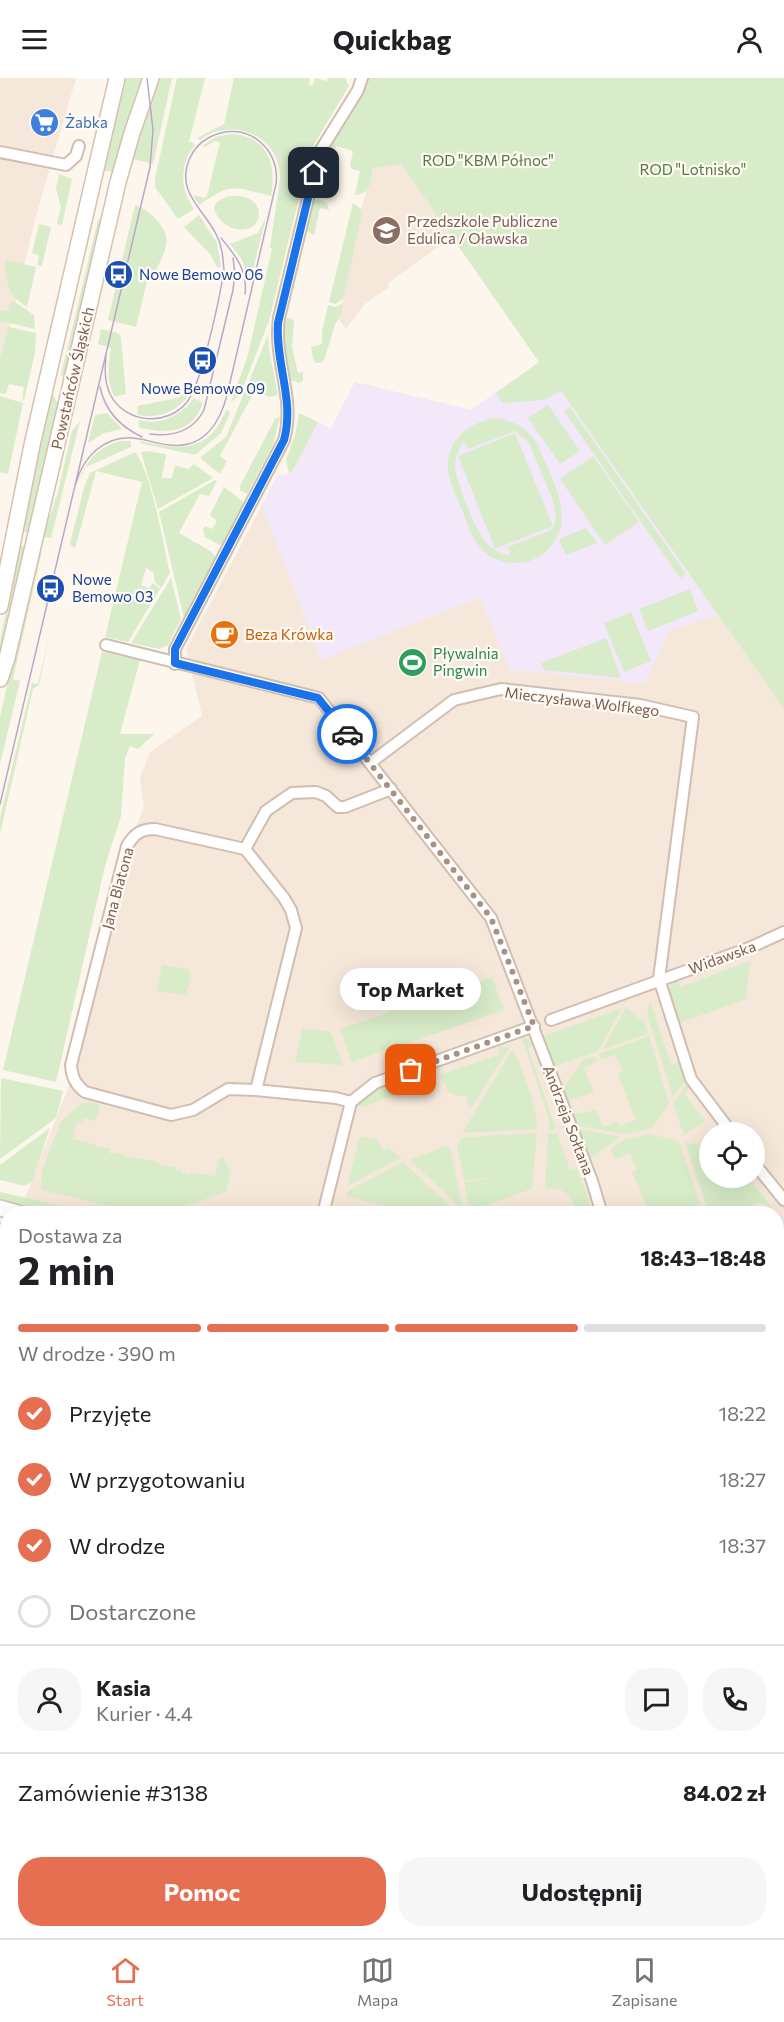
<!DOCTYPE html>
<html lang="pl">
<meta charset="utf-8">
<style>
:root{--surface:#fff;--page:#f6f6f6;--text:#202124;--muted:#757577;--line:#e0e0e0;--accent:#e76f51}
body{margin:0;font-family:Commissioner,sans-serif;background:var(--page);color:var(--text);height:100vh;display:flex;flex-direction:column;font-size:22px;white-space:nowrap}
*{box-sizing:border-box;margin:0}
p{font-size:20px;color:var(--muted)}
.icon{flex:none;width:33px;height:33px;fill:none;stroke:currentColor;stroke-width:2;stroke-linecap:round;stroke-linejoin:round}
.map{position:relative;flex:1;overflow:hidden}
.side{position:absolute;left:0px;top:1128px;width:784px;height:732px;display:flex;flex-direction:column;background:var(--surface);border-radius:24px 24px 0 0;box-shadow:0 6px 24px #0002}
.side>*{flex:none}
.fabs{position:absolute;left:699px;top:1044px;display:grid;gap:12px}
.fabs a{display:grid;place-items:center;width:66px;height:66px;border-radius:50%;background:var(--surface);box-shadow:0 6px 24px #0002;font-size:30px}
.pin{position:absolute;display:grid;place-items:center;width:51px;height:51px;color:#fff;margin:-26px;border-radius:12px;box-shadow:0 3px 9px #0006}
.courier{position:absolute;display:grid;place-items:center;width:60px;height:60px;margin:-30px;border:4px solid #1a73e8;border-radius:50%;background:#fff;color:#222;box-shadow:0 2px 8px #0007}
.bubble{position:absolute;height:42px;border-radius:21px;background:var(--surface);box-shadow:0 6px 24px #0002;font-size:20px;font-weight:700;line-height:42px;text-align:center}
.overview em{font-style:normal;font-weight:700}
.overview div{display:flex;flex-direction:column-reverse}
.overview{display:flex;align-items:center;justify-content:space-between;height:102px;padding:0 18px}
h1{font-size:39px;font-weight:700;line-height:45px}
.bar{display:grid;grid-template-columns:repeat(4,1fr);gap:9px 6px;align-content:center;height:72px;padding:0 18px}
.bar i{height:8px;border-radius:4px;background:var(--line)}
.bar .active{background:var(--accent)}
.bar p{grid-column:span 4}
.line{display:flex;align-items:center;gap:15px;padding:0 18px;border-top:2px solid var(--line)}
.line div{flex:1}
.round{display:grid;place-items:center;flex:none;width:63px;height:63px;border-radius:24px;background:var(--page)}
ol{padding:0 18px;list-style:none}
li{display:flex;align-items:center;gap:18px;height:66px}
li p{margin-inline-start:auto}
li .icon{padding:6px;border-radius:50%;background:var(--accent);color:#fff;stroke-width:4}
li:last-child{color:var(--muted)}
li i{width:33px;height:33px;border:3px solid var(--line);border-radius:50%}
.primary-button{display:flex;gap:12px;margin-top:auto;padding:12px 18px}
.primary-button a{flex:1;height:69px;border-radius:24px;background:var(--accent);color:#fff;font-size:24px;font-weight:700;line-height:69px;text-align:center}
.primary-button a+a{background:var(--page);color:var(--text)}
header{display:flex;justify-content:space-between;align-items:center;height:78px;padding:0 18px;background:var(--surface);font-size:27px;font-weight:700}
.dock{display:flex;justify-content:space-around;align-items:center;height:84px;border-top:2px solid var(--line);background:var(--surface);font-size:16px;color:var(--muted)}
.dock a{display:grid;justify-items:center;gap:3px}
.dock .active{color:var(--accent)}
.map>svg:first-child{display:block}
.residential{fill:#f5e8da;fill-rule:evenodd}
.education{fill:#f3e8fa}
.green{fill:#d8ecc9;fill-rule:evenodd}
.lines{fill:none;stroke-linecap:round;stroke-linejoin:round}
.street-casing{stroke:#d1beb0;stroke-width:14}
.secondary-casing{stroke:#d6c0b0;stroke-width:18}
.street{stroke:#fff;stroke-width:10}
.secondary{stroke:#fff;stroke-width:15}
.tram{stroke:#b9a8c9;stroke-width:1.5}
.done{stroke:#a89285;stroke-width:6;stroke-dasharray:0 10.8}
.route{stroke:#1a73e8;stroke-width:8}
.labels{text-anchor:middle;dominant-baseline:central;stroke-width:4.5;stroke-linejoin:round;paint-order:stroke}
.shop-label{font-size:15px;fill:#366cbe;stroke:#fffaf3;text-anchor:start}
.park-label{font-size:15px;fill:#537a41;stroke:#fffaf3}
.education-label{font-size:15px;fill:#785e54;stroke:#fffaf3;text-anchor:start}
.transit-label{font-size:15px;fill:#164399;stroke:#fffaf3;text-anchor:start}
.street-label{font-size:15px;fill:#7a5c4d;stroke:#fffaf3}
.food-label{font-size:15px;fill:#c56008;stroke:#fffaf3;text-anchor:start}
.leisure-label{font-size:15px;fill:#27864d;stroke:#fffaf3;text-anchor:start}
</style>
<header><svg class="icon" aria-label="menu" viewBox="0 0 24 24"><path d="M4 6h16M4 12h16M4 18h16"/></svg>Quickbag<svg class="icon" aria-label="person" viewBox="0 0 24 24"><circle cx="12" cy="8" r="4"/><path d="M4 21q1-7 8-7t8 7"/></svg></header>
<div class="map">
<svg width="784" height="1860" viewBox="0 0 784 1860">
<rect width="100%" height="100%" fill="#fdf6ec"/>
<!-- residential -->
<g class="residential">
<path d="M0 0H76L35 142 0 287Z"/>
<path d="M400 85 452 159 388 205 389 209 365 226 346 251 338 240 342 232 344 215 362 137 361 131 373 90Z"/>
<path d="M540 284 784 631V1860H0V1182L7 1164 8 1852H777V1136L19 1135 77 987 131 760 144 730 140 700 150 674 202 638 186 571 278 397 284 398 292 394 318 344 331 351 355 304 471 332ZM710 1054H754V1100H710Z"/>
</g>
<!-- education -->
<path class="education" d="M540 284 719 536 670 552 644 606 518 592 511 595 480 519 321 582 262 427 278 397 284 398 292 394 318 344 331 351 355 304 471 332Z"/>
<!-- green -->
<g class="green">
<path d="M124 0H144L113 94 103 92Z"/>
<path d="M161 0H172L153 86 133 81V78L142 45Z"/>
<path d="M177 0H205L189 64H192L195 67C179 87 180 111 194 131L178 141 155 109V101Z"/>
<path d="M234 0H310L309 7H313L315 0 327 3 328 0H345L349 8 311 71 269 243 240 317 231 324 248 277 272 171 270 170 280 100C280 57 232 38 200 62L197 60 224 46Z"/>
<path d="M368 0H784V631L561 313 545 322 502 325 496 315 539 284 401 86 373 90C370 103 371 117 355 117L360 93 352 91 350 88 353 73 336 68 327 104 333 105 330 108 322 107C309 80 359 27 368 0Z"/>
<path d="M231 56C268 58 277 86 271 118 233 109 232 104 199 127L193 117 204 120 207 118 220 64 215 63 205 69 203 67 216 59Z"/>
<path d="M59 96 72 101 62 147 57 146 61 129 56 111Z"/>
<path d="M228 118C275 113 263 166 228 148 221 144 215 137 214 129L217 124Z"/>
<path d="M318 121 327 125 329 132 320 130 314 157 306 153 313 124Z"/>
<path d="M353 125 361 131 362 137 343 221 335 226 329 224Z"/>
<path d="M135 127C149 131 171 152 166 168 164 178 158 186 155 196L149 195 136 249 108 242Z"/>
<path d="M199 137 217 165 221 189H217L210 176 184 149Z"/>
<path d="M266 139 251 200 248 199 241 180 230 166 258 155Z"/>
<path d="M98 142 101 143 102 145 65 300H63L61 297Z"/>
<path d="M39 146 51 149 42 188 37 187 39 177 32 175Z"/>
<path d="M6 182 36 189 27 229C23 226 18 223 15 220 8 213 3 190 6 182Z"/>
<path d="M10 224H15L34 237 35 251 0 243V232L8 233Z"/>
<path d="M343 225 342 234 335 247 324 282 321 285H316L313 281 311 269 322 266V254L328 227 336 229Z"/>
<path d="M288 240 294 242 292 269 298 295 303 294V303L299 305 290 302 283 272 284 243Z"/>
<path d="M8 249 36 255 35 275 24 322 22 321 24 309 9 306 6 316 0 315V282Z"/>
<path d="M101 251 118 255 121 259 126 316 115 319C106 304 108 287 111 270L98 266Z"/>
<path d="M268 257 269 271 278 317 269 319 255 312 220 378 227 383 220 396 200 380 226 359Z"/>
<path d="M52 315 59 328 29 455 21 453 50 317Z"/>
<path d="M185 315 189 317C176 334 159 341 138 337L137 328 178 320Z"/>
<path d="M0 318 23 325 8 396 0 394Z"/>
<path d="M194 320 203 325C191 357 168 355 139 350V342C161 348 181 338 194 320Z"/>
<path d="M548 327 580 373 560 386 528 340Z"/>
<path d="M570 329 686 496 680 500 564 333Z"/>
<path d="M226 332H229L230 335 221 355 195 377 140 365V363C179 372 209 376 226 332Z"/>
<path d="M107 335 122 351 104 355 88 365 95 337Z"/>
<path d="M299 335 318 344 292 394 289 395 286 382 295 357Z"/>
<path d="M280 339 273 367 247 416 240 412V408L275 341Z"/>
<path d="M494 340C514 342 528 350 538 367 550 398 578 441 549 470 544 476 538 480 530 483 516 487 499 485 487 476 473 465 468 448 462 432 457 420 450 407 448 393 445 364 467 345 494 340ZM515 353 529 365 553 423 556 439 553 451 508 469 511 478C503 476 496 474 489 468 477 457 454 401 455 385 456 377 459 370 464 363L468 371Z"/>
<path d="M80 343 51 460 43 459 58 414 72 353Z"/>
<path d="M515 355 553 448 495 471 458 378Z"/>
<path d="M121 363H131V369L86 389 79 403C86 382 100 368 121 363Z"/>
<path d="M148 373 165 376 166 378 161 403 162 400H172L175 387 188 391 194 386 213 400 158 431 141 374Z"/>
<path d="M133 375H136C152 398 163 465 170 495L161 510 154 503V495L146 490 141 507 149 510 153 505 160 511 128 564 105 559 142 404 96 393 75 471 70 466 84 410 90 395Z"/>
<path d="M593 378 639 444 605 467 560 401Z"/>
<path d="M215 402 217 403 209 418 200 416 179 455 212 474 216 480 184 540 159 434Z"/>
<path d="M224 409 246 426 226 464 220 467 205 459 203 451 205 448 212 451 217 443 210 437Z"/>
<path d="M586 450 597 465 566 477 559 461Z"/>
<path d="M19 467 26 468 0 578V564Z"/>
<path d="M38 472 42 473 13 601 20 603 0 686V639Z"/>
<path d="M171 500 181 541 168 567 159 571 131 565Z"/>
<path d="M690 511 698 533 648 553 639 531Z"/>
<path d="M631 534 651 583 624 594 604 545Z"/>
<path d="M50 555 39 607 33 611 0 756V740L32 605 38 606Z"/>
<path d="M606 560 621 600 544 592 541 585Z"/>
<path d="M102 574 140 582 120 656H154L138 671 130 668 125 680 121 738 105 788 56 1004 3 992Z"/>
<path d="M750 883 746 921 680 945 669 914 672 903 676 900 680 909Z"/>
<path d="M162 887 188 891 191 899 186 917 157 913Z"/>
<path d="M492 899 504 932 352 984 340 951Z"/>
<path d="M650 922 671 986 680 984 686 1002 673 1019 647 936Z"/>
<path d="M626 929 645 945 648 956 603 971Z"/>
<path d="M622 930 598 973 553 989 541 959Z"/>
<path d="M303 950 331 954 343 987 295 984Z"/>
<path d="M649 958 669 1026 652 1050 624 1056 574 1047 571 1037 596 1032 603 1049 617 1043 619 1048 636 1042 618 996 623 993 615 977 601 982 599 976Z"/>
<path d="M525 959 536 966 528 970 556 1051 549 1052 548 1038 522 960Z"/>
<path d="M498 967 509 970 471 1030H469L466 1017 457 1018 448 1013 440 997 500 976Z"/>
<path d="M512 972 515 975C524 999 537 1025 537 1051L462 1055Z"/>
<path d="M595 978 597 984 584 990 594 1014 566 1023 562 1012 583 982Z"/>
<path d="M423 993 427 1004 363 1029 356 1028 376 1010Z"/>
<path d="M1 1000 63 1013 56 1040 0 1081Z"/>
<path d="M688 1005 690 1008 684 1015 705 1043 684 1057 673 1026Z"/>
<path d="M88 1024 101 1027 95 1043 84 1040 83 1044 77 1043 73 1061 96 1067V1069L110 1070 109 1075 116 1076 117 1075 123 1076V1078L158 1084V1086L170 1089 171 1088 176 1089V1091L182 1092V1095L189 1097 190 1094 215 1098 219 1080H223L231 1094 226 1114 166 1135 142 1136 41 1112 42 1093 61 1043 81 1026Z"/>
<path d="M50 1050 32 1104 25 1108 0 1102V1087Z"/>
<path d="M575 1050 620 1059 587 1083Z"/>
<path d="M537 1055 532 1111 470 1133 464 1104 497 1099 464 1102 457 1068 462 1060 505 1056 506 1061V1057Z"/>
<path d="M548 1055H557L570 1092 577 1090 593 1135H574C575 1117 562 1108 545 1111Z"/>
<path d="M650 1056 679 1063 703 1135H649L632 1094 637 1092 630 1075 615 1081 611 1071 625 1061Z"/>
<path d="M363 1059 376 1061 383 1072 389 1070 401 1080 347 1108 359 1061Z"/>
<path d="M685 1064 709 1069 710 1100H748L772 1129 757 1125 741 1135H709Z"/>
<path d="M446 1068 451 1071 463 1132 410 1082Z"/>
<path d="M403 1084 457 1135H413L346 1118 348 1113Z"/>
<path d="M0 1114 93 1135H56L0 1123Z"/>
<path d="M777 1264 784 1265V1339L782 1344 777 1339Z"/>
<path d="M784 1396V1456L777 1463V1397Z"/>
<path d="M408 1853H485L470 1860H417Z"/>
</g>
<g class="lines">
<defs>
<g id="street">
<path d="M0 74 66 87 76 78 79 68"/>
<path d="M106 567 319 620 491 840 592 1103 602 1136"/>
<path d="M175 586V571L284 362C296 320 273 282 279 240L319 75 358 12 362 0"/>
<path d="M370 685 454 622 501 611 640 627 693 639 659 901 691 1001 731 1054"/>
<path d="M245 771 266 733 292 715 316 714 326 718 338 729H345L391 711"/>
<path d="M551 942 749 870 784 854"/>
<path d="M256 1012 228 1011 193 1032 171 1037 85 1014C75 1006 72 999 71 987L127 768C134 756 141 751 155 751L245 771 284 820 291 832 296 850 256 1012 336 1020 351 1024"/>
<path d="M754 1085 784 1122"/>
<path d="M323 1136 351 1024 375 1005 534 948"/>
<path d="M0 1823 8 1791"/>
<path d="M516 1852 520 1860"/>
<path d="M30 1860 32 1852"/>
<path d="M256 1860 258 1852"/>
<path d="M652 1860 658 1852"/>
</g>
<g id="secondary">
<path d="M0 528 32 367 117 0"/>
<path d="M0 601 7 580 118 104 132 55 151 0"/>
<path d="M0 1130 21 1136"/>
<path d="M0 1154 8 1156"/>
<path d="M777 1625 784 1623"/>
<path d="M758 1852 760 1860"/>
<path d="M774 1852 776 1860"/>
</g>
</defs>
<!-- street casing -->
<use href="#street" class="street-casing"/>
<!-- secondary casing -->
<use href="#secondary" class="secondary-casing"/>
<!-- street -->
<use href="#street" class="street"/>
<!-- secondary -->
<use href="#secondary" class="secondary"/>
<!-- tram -->
<g class="tram">
<path d="M221 160C235 177 248 192 245 216"/>
<path d="M100 309C105 333 121 349 142 359"/>
<path d="M150 356C173 359 193 353 204 332L233 212 235 196 233 180"/>
<path d="M76 405C83 379 104 358 133 360 145 361 157 366 170 367 205 371 221 343 228 313L276 106C281 69 244 41 210 59 200 64 193 72 189 82 176 113 203 131 216 156 222 167 223 179 224 192 220 218 202 305 187 324 167 349 125 346 110 316 104 303 105 290 106 276"/>
<path d="M0 726 150 89 153 52 147 0"/>
</g>
</g>
<g class="lines">
<!-- done -->
<path class="done" d="M347 656 491 840 534 948 411 992"/>
<!-- route -->
<path class="route" d="M314 95 278 245C275 285 295 322 284 362L175 571V585L318 620 347 656"/>
</g>
<!-- icons -->
<defs>
<symbol id="supermarket-disc" viewBox="-11 -11 22 22"><circle r="9.5" fill="#3f7fe0" stroke="#fffaf3"/><path d="M-6-5.5h2.5l.6 2H6L4.5 2H-2.5L-4.4-4H-6ZM-1.5 3.2a1.3 1.3 0 1 0 .1 0ZM3 3.2a1.3 1.3 0 1 0 .1 0Z" fill="#fff"/></symbol>
<symbol id="school-disc" viewBox="-11 -11 22 22"><circle r="9.5" fill="#8d6e63" stroke="#fffaf3"/><path d="M0-5L7-2L0 1L-7-2ZM-4 1L0 2.5L4 1V4Q0 6-4 4Z" fill="#fff"/></symbol>
<symbol id="bus-disc" viewBox="-11 -11 22 22"><circle r="9.5" fill="#1a4fb4" stroke="#fffaf3"/><path d="M-5-6H5V4H4V6H2V4H-2V6H-4V4H-5ZM-3.5-4V0h7V-4ZM-3.5 1.2v1.5H-2V1.2ZM2 1.2v1.5H3.5V1.2Z" fill="#fff"/></symbol>
<symbol id="cafe-disc" viewBox="-11 -11 22 22"><circle r="9.5" fill="#e8710a" stroke="#fffaf3"/><path d="M-5.5-4.5H6V0H3Q3 3.5 0 3.5H-2.5Q-5.5 3.5-5.5 0ZM3-3.2v2h1.7v-2ZM-6 4.5H4V6H-6Z" fill="#fff"/></symbol>
<symbol id="stadium-disc" viewBox="-11 -11 22 22"><circle r="9.5" fill="#2e9e5b" stroke="#fffaf3"/><path d="M0-5a6.5 5 0 1 0 0 10a6.5 5 0 1 0 0-10ZM-3.5-1.8h7v3.6h-7Z" fill="#fff"/></symbol>
</defs>
<g fill-rule="evenodd">
<use href="#supermarket-disc" x="28" y="28" width="33" height="33"/>
<use href="#school-disc" x="370" y="136" width="33" height="33"/>
<use href="#bus-disc" x="102" y="180" width="33" height="33"/>
<use href="#bus-disc" x="186" y="266" width="33" height="33"/>
<use href="#bus-disc" x="34" y="494" width="33" height="33"/>
<use href="#cafe-disc" x="208" y="540" width="33" height="33"/>
<use href="#stadium-disc" x="396" y="568" width="33" height="33"/>
</g>
<g class="labels">
<!-- shop labels -->
<g class="shop-label">
<text x="65" y="44">Żabka</text>
</g>
<!-- park labels -->
<g class="park-label">
<text x="488" y="82">ROD "KBM Północ"</text>
<text x="693" y="91">ROD "Lotnisko"</text>
</g>
<!-- education labels -->
<g class="education-label">
<text x="407" y="143">Przedszkole Publiczne<tspan x="407" dy="17">Edulica / Oławska</tspan></text>
</g>
<!-- transit labels -->
<g class="transit-label">
<text x="139" y="196">Nowe Bemowo 06</text>
<text x="203" y="310" text-anchor="middle">Nowe Bemowo 09</text>
<text x="72" y="501">Nowe<tspan x="72" dy="17">Bemowo 03</tspan></text>
</g>
<!-- street labels -->
<g class="street-label">
<text transform="translate(72 300) rotate(-77)">Powstańców Śląskich</text>
<text transform="translate(582 623) rotate(7)">Mieczysława Wolfkego</text>
<text transform="translate(117 810) rotate(-75)">Jana Blatona</text>
<text transform="translate(722 879) rotate(-20)">Widawska</text>
<text transform="translate(569 1042) rotate(69)">Andrzeja Sołtana</text>
</g>
<!-- food labels -->
<g class="food-label">
<text x="245" y="556">Beza Krówka</text>
</g>
<!-- leisure labels -->
<g class="leisure-label">
<text x="433" y="575">Pływalnia<tspan x="433" dy="17">Pingwin</tspan></text>
</g>
</g>
</svg>
<div class="fabs">
<a><svg class="icon" aria-label="locate" viewBox="0 0 24 24"><circle cx="12" cy="12" r="6"/><path d="M12 2v4M12 18v4M2 12h4M18 12h4"/></svg></a>
</div>
<div class="pin" style="left:411px;top:992px;background:#ea580c"><svg class="icon" aria-label="bag" viewBox="0 0 24 24"><path d="M5 8h14l-1 12H6zM9 8a3 3 0 0 1 6 0"/></svg></div>
<div class="pin" style="left:314px;top:95px;background:#1f2937"><svg class="icon" aria-label="home" viewBox="0 0 24 24"><path d="M3 11l9-7 9 7M6 9v11h12V9"/></svg></div>
<div class="courier" style="left:347px;top:656px"><svg class="icon" aria-label="car" viewBox="0 0 24 24"><path d="M5 17H2v-5l4-1 3-4h7l3 4 3 1v5h-3M9 17h6M6 11h13"/><circle cx="7" cy="17" r="2"/><circle cx="17" cy="17" r="2"/></svg></div>
<div class="bubble" style="left:340px;top:890px;width:141px">Top Market</div>
<section class="side">
<div class="overview"><div><h1>2 min</h1><p>Dostawa za</p></div><em>18:43–18:48</em></div>
<div class="bar"><i class="active"></i><i class="active"></i><i class="active"></i><i></i><p>W drodze · 390 m</p></div>
<ol>
<li><svg class="icon" aria-label="check" viewBox="0 0 24 24"><path d="M5 12l5 5 9-10"/></svg>Przyjęte<p>18:22</p></li>
<li><svg class="icon" aria-label="check" viewBox="0 0 24 24"><path d="M5 12l5 5 9-10"/></svg>W przygotowaniu<p>18:27</p></li>
<li><svg class="icon" aria-label="check" viewBox="0 0 24 24"><path d="M5 12l5 5 9-10"/></svg>W drodze<p>18:37</p></li>
<li><i></i>Dostarczone</li>
</ol>
<div class="line" style="height:108px"><a class="round"><svg class="icon" aria-label="person" viewBox="0 0 24 24"><circle cx="12" cy="8" r="4"/><path d="M4 21q1-7 8-7t8 7"/></svg></a><div><b>Kasia</b><p>Kurier · 4.4</p></div><a class="round"><svg class="icon" aria-label="chat" viewBox="0 0 24 24"><path d="M4 5h16v11H9l-5 4z"/></svg></a><a class="round"><svg class="icon" aria-label="phone" viewBox="0 0 24 24"><path d="M5 4h4l2 5-3 2q2 4 5 5l2-3 5 2v4C11 20 4 13 5 4z"/></svg></a></div>
<div class="line" style="height:78px"><div>Zamówienie #3138</div><b>84.02 zł</b></div>
<div class="primary-button"><a>Pomoc</a><a>Udostępnij</a></div>
</section>
</div>
<nav class="dock">
<a class="active"><svg class="icon" aria-label="home" viewBox="0 0 24 24"><path d="M3 11l9-7 9 7M6 9v11h12V9"/></svg>Start</a>
<a><svg class="icon" aria-label="map" viewBox="0 0 24 24"><path d="M3 6l6-2 6 2 6-2v14l-6 2-6-2-6 2zM9 4v14M15 6v14"/></svg>Mapa</a>
<a><svg class="icon" aria-label="saved" viewBox="0 0 24 24"><path d="M7 4h10v16l-5-4-5 4z"/></svg>Zapisane</a>
</nav>
